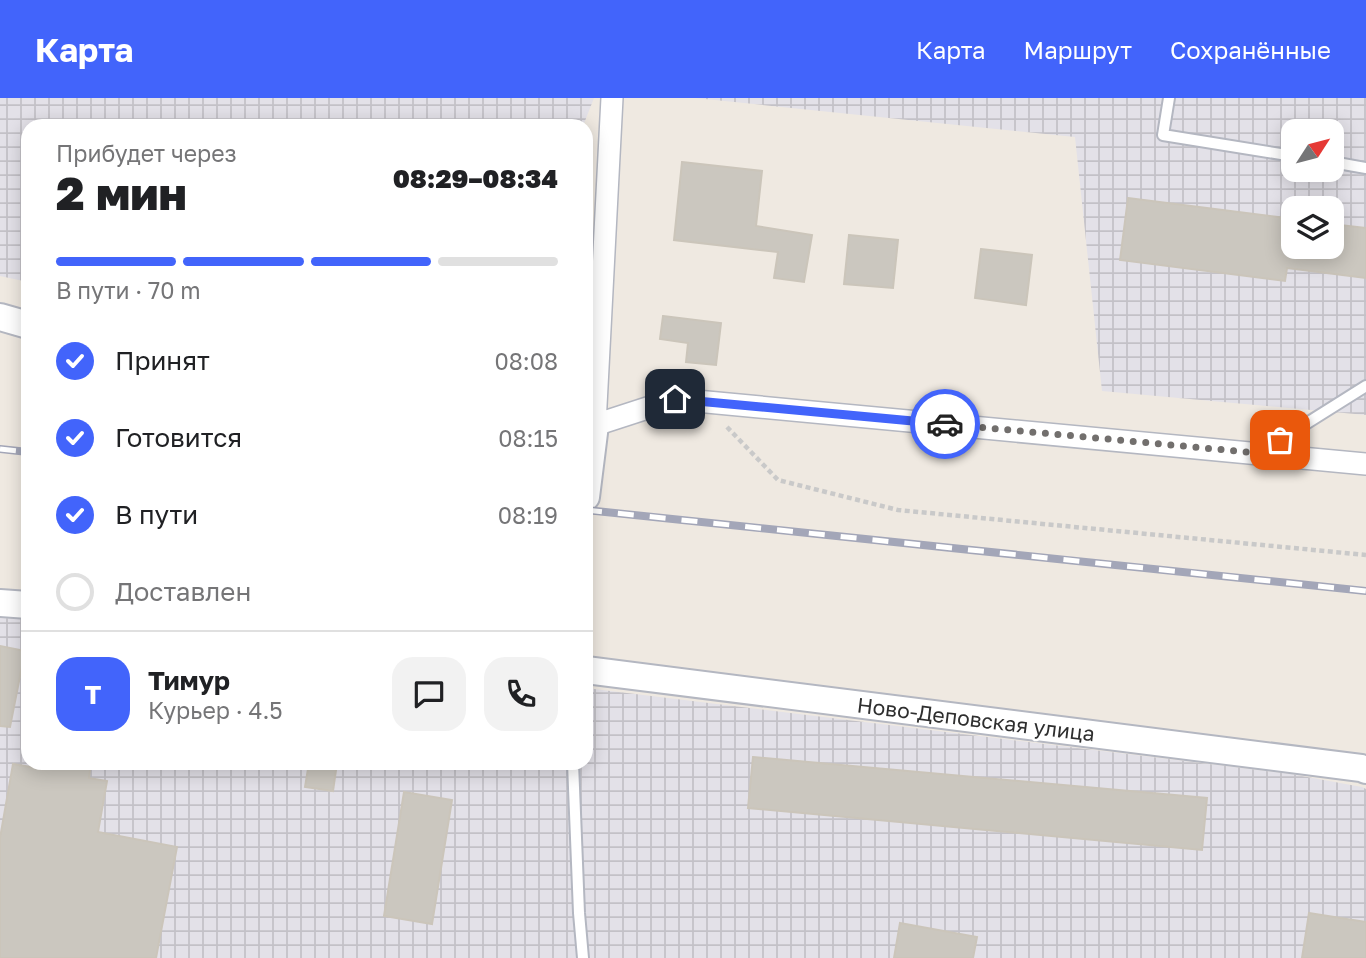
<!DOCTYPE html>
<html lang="ru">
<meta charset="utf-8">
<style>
:root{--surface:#fff;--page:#f2f2f2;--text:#202124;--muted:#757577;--line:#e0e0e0;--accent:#4264fb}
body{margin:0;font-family:"Golos Text",sans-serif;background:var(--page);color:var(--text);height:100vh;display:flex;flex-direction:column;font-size:26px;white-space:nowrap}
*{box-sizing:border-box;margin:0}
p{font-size:23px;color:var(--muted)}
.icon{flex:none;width:38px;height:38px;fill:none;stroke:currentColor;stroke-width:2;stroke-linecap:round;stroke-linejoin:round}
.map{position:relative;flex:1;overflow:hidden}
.side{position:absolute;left:21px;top:21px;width:572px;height:651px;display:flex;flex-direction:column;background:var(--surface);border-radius:21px;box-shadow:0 4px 18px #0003}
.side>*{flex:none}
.needle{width:46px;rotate:54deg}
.fabs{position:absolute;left:1281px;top:21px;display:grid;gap:14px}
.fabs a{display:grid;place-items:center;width:63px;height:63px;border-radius:14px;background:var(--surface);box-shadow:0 4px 18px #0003;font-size:35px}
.pin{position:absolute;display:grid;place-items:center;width:60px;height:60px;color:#fff;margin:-30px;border-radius:14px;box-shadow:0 4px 10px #0006}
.courier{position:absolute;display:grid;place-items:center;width:70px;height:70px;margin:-35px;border:5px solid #4264fb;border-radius:50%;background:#fff;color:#222;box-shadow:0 2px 9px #0007}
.headline em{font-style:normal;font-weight:800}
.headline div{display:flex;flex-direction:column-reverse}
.headline{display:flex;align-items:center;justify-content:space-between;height:119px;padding:0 35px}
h1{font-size:46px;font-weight:800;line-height:52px}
.bar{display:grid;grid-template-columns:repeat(4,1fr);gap:10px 7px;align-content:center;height:84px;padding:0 35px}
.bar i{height:9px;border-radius:5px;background:var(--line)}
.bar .current{background:var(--accent)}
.bar p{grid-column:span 4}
.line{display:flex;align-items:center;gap:18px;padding:0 35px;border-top:2px solid var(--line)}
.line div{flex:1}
.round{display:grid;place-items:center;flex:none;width:74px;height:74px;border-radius:21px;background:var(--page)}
ol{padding:0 35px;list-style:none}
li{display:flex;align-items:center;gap:21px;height:77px}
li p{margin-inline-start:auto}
li .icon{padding:7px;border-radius:50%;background:var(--accent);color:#fff;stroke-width:4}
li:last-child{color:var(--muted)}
li i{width:38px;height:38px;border:4px solid var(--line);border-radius:50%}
header{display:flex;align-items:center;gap:42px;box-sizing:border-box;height:98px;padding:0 35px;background:var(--accent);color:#fff}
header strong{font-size:33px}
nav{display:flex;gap:38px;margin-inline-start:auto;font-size:24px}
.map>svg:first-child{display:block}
.industrial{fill:url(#industrial-grid);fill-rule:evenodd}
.building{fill:#cbc7bf;stroke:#cbc5ba;stroke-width:2}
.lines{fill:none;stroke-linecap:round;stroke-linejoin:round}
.service-casing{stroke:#b4b7c1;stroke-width:14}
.minor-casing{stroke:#b4b7c1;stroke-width:24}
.tertiary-casing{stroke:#b4b7c1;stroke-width:30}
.path{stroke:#c9c9c9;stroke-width:4.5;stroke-dasharray:5 3.5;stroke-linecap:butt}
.service{stroke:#fff;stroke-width:10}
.minor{stroke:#fff;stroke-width:21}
.tertiary{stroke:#fff;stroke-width:26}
.rail-casing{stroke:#a3a6b8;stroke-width:8}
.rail{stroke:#fff;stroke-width:5;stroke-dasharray:16;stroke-linecap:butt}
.done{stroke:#726f6d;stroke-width:7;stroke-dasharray:0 12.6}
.route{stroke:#4264fb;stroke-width:9}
.labels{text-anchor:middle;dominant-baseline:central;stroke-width:5;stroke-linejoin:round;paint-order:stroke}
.street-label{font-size:21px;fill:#2e2e2e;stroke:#fff}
</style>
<header>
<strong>Карта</strong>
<nav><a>Карта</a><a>Маршрут</a><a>Сохранённые</a></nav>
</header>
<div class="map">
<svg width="1366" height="860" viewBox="0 0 1366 860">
<defs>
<pattern id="industrial-grid" width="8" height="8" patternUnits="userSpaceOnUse" patternTransform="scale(1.75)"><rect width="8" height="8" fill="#e3e1e8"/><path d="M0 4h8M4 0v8" fill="none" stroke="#c3c1c7"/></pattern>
</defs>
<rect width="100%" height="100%" fill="#efe9e1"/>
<!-- industrial -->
<g class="industrial">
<path d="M0 0H594L583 28H28V184L0 178Z"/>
<path d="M695 0H1366V317L1102 293 1075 39ZM1293 33H1332V72H1293ZM1293 110H1332V149H1293Z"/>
<path d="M0 520 28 521V665H586V590L1291 676 1362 689 1366 691V860H0Z"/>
</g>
<!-- building -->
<g class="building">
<path d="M682 64 762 73 756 128 812 137 804 184 774 180 778 154 674 142Z"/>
<path d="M1128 100 1293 121V149H1332V126L1366 130V180L1287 170 1285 183 1120 162Z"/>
<path d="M849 137 898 142 893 190 844 186Z"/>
<path d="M981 151 1032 157 1026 207 975 200Z"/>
<path d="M663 218 721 225 716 267 686 264 688 245 660 241Z"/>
<path d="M0 548 25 553 10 629 0 628Z"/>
<path d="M753 659 1207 700 1202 752 748 710Z"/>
<path d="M43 665H91L89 680 107 683 98 734 177 749 156 860H0V740L13 666 42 671Z"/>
<path d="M309 665H337L333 693 305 689Z"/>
<path d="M404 694 452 702 432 826 384 818Z"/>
<path d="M1309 815 1366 824V860H1302Z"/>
<path d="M900 825 977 839 973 860H894Z"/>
</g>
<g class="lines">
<defs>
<g id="service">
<path d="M1169 0 1163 37 1293 58"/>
<path d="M1332 64 1366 70"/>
<path d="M1261 354 1366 288"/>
<path d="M573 665 579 815 583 860"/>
</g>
<path id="minor" d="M612 0 595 327 675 301 1366 366"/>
<g id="tertiary">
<path d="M0 219 28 227"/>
<path d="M586 325 595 327 586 399"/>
<path d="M0 505 28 507"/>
<path d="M586 572 1361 670 1366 672"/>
</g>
</defs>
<!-- service casing -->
<use href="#service" class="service-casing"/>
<!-- minor casing -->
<use href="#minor" class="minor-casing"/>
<!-- tertiary casing -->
<use href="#tertiary" class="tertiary-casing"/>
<!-- path -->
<path class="path" d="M727 329 778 382 898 412 1366 457"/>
<!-- service -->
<use href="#service" class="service"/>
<!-- minor -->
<use href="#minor" class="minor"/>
<!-- tertiary -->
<use href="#tertiary" class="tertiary"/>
<defs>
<g id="rail">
<path d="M0 351 28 354"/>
<path d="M586 412 1366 493"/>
</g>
</defs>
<!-- rail casing -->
<use href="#rail" class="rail-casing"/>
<!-- rail -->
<use href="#rail" class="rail"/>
</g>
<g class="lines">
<!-- done -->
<path class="done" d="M945 326 1258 355 1280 342"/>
<!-- route -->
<path class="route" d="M675 301 945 326"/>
</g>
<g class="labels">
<!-- street labels -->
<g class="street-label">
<text transform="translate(976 621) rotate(7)">Ново-Деповская улица</text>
</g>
</g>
</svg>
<div class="fabs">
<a><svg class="needle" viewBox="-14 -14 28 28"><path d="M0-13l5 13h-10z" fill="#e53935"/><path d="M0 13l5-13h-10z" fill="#757577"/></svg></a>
<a><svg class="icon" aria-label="layers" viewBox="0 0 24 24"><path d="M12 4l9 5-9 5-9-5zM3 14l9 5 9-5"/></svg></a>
</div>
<div class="pin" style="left:1280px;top:342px;background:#ea580c"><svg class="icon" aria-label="bag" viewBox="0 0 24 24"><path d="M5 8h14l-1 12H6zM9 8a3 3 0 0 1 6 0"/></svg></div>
<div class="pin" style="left:675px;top:301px;background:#1f2937"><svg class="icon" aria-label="home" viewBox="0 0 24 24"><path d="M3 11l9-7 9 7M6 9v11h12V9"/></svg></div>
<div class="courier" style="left:945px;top:326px"><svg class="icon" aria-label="car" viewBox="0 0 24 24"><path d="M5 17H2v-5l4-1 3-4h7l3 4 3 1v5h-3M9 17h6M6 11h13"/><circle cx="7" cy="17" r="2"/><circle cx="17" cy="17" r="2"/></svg></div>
<section class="side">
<div class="headline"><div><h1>2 мин</h1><p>Прибудет через</p></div><em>08:29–08:34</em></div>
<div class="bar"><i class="current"></i><i class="current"></i><i class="current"></i><i></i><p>В пути · 70 m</p></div>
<ol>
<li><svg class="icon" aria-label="check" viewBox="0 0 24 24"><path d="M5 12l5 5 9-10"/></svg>Принят<p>08:08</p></li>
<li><svg class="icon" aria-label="check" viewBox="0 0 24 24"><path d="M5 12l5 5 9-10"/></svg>Готовится<p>08:15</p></li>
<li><svg class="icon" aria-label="check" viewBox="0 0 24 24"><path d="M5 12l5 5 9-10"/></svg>В пути<p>08:19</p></li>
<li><i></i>Доставлен</li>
</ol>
<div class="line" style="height:126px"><b class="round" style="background:var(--accent);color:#fff">Т</b><div><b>Тимур</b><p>Курьер · 4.5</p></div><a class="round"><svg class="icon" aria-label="chat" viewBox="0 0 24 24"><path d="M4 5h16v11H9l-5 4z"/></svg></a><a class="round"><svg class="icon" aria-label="phone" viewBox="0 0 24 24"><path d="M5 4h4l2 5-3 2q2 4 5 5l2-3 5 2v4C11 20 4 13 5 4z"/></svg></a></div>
</section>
</div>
